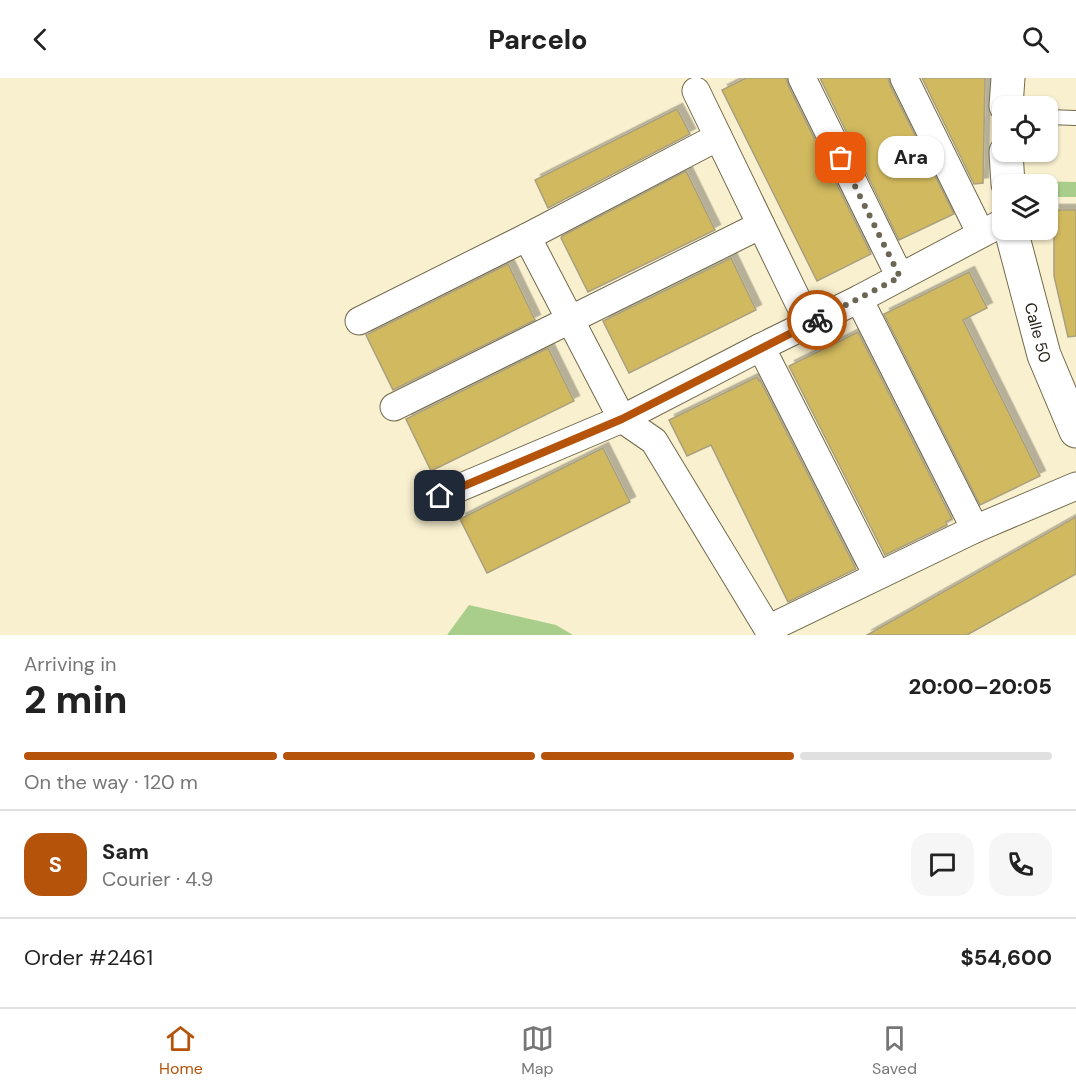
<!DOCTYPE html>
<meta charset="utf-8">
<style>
:root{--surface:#fff;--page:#f6f6f6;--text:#222;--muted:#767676;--line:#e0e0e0;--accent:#b45309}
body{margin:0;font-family:"DM Sans",sans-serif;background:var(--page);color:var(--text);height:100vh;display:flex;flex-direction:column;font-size:22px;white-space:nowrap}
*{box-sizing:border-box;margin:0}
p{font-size:20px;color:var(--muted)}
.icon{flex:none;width:33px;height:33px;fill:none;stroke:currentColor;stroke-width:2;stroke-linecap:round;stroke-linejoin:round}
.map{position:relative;height:557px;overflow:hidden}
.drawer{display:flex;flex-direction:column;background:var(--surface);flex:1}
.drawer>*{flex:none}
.fabs{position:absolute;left:992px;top:18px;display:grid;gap:12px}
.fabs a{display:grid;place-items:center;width:66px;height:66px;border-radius:12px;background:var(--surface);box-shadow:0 2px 4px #0004;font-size:30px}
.pin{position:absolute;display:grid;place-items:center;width:51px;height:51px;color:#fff;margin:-26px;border-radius:12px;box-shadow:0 3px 9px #0006}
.courier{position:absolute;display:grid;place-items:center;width:60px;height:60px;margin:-30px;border:4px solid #b45309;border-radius:50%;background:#fff;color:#222;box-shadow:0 2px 8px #0007}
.bubble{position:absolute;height:42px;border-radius:18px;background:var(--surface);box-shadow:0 2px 4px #0004;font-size:20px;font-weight:800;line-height:42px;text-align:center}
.overview em{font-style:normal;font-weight:800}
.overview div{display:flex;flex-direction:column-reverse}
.overview{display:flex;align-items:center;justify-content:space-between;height:102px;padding:0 24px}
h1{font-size:39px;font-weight:800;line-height:45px}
.bar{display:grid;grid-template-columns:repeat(4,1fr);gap:9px 6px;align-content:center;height:72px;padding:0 24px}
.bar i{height:8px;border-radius:4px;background:var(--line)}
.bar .active{background:var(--accent)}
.bar p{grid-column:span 4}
.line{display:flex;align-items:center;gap:15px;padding:0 24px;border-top:2px solid var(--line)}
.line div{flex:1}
.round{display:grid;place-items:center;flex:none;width:63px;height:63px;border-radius:18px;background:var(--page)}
header{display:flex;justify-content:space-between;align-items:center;height:78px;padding:0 24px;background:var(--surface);font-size:27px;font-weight:800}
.tabs{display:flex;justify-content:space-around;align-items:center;height:84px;border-top:2px solid var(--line);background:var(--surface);font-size:16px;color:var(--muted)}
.tabs a{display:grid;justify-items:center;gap:3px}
.tabs .active{color:var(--accent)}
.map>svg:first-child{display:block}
.green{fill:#a9ce8b}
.building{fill:#d1b95f;stroke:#a9a081;stroke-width:1.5;filter:url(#shadow)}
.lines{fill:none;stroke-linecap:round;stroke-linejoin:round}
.lane-casing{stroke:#71694b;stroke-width:16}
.street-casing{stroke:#71694b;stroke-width:29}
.secondary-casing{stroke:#71694b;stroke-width:35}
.lane{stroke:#fff;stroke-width:14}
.street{stroke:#fff;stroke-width:27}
.secondary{stroke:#fff;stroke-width:33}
.done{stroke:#6c6754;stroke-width:6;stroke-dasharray:0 10.8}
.route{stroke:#b45309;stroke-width:8}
.labels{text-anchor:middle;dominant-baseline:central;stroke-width:4.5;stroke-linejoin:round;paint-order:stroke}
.street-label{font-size:16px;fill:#201d11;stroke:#fff}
</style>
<header><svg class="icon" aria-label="back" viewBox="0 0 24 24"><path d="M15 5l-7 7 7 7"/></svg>Parcelo<svg class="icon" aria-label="search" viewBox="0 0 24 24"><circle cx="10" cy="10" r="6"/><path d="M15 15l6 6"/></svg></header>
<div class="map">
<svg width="1076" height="557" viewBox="0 0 1076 557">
<defs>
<filter id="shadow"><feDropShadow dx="5.5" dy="-5.5" stdDeviation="0" flood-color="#0004"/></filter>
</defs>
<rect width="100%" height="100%" fill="#f9f0cf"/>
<!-- green -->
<g class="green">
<path d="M1025 103 1076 104V119H1047V106H1025Z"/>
<path d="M469 527 556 547 573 557H447Z"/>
</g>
<!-- building -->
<g class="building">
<path d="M746 0H786L788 7 871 176 817 203 722 12Z"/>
<path d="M820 0H888L890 7 954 136 899 162Z"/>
<path d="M922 0H985L983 105 974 106Z"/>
<path d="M677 31 690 56 548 130 535 102Z"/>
<path d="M686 93 715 152 588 214 561 160 562 158Z"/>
<path d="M1054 132H1076V258L1068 259 1054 198Z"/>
<path d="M731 180 756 232 629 295 603 243Z"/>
<path d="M508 186 535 242 393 312 366 257Z"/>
<path d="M969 194 987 230 963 242 1040 398 980 427 884 236Z"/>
<path d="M858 254 952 441 946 444 947 447 885 477 789 288Z"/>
<path d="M548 270 574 323 431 393 406 341Z"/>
<path d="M757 299 759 303 760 302 856 491 788 524 711 367 687 378 669 342Z"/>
<path d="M603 370 630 424 487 495 460 441Z"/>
<path d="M1076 439V496L1026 524 967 557H867Z"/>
</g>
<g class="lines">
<defs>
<path id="lane" d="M1047 39 1076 40"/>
<g id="street">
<path d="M802 0 900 199"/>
<path d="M904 0 981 156"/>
<path d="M696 13 809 246"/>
<path d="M527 159 622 341 654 363 768 551 975 451 1076 408"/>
<path d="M859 221 975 451"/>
<path d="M359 243 527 159 718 59"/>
<path d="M761 269 877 497"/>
<path d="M394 329 761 147"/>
<path d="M440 418 622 341 761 269 859 221 1002 145"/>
</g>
<g id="secondary">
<path d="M1006 28 1008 0"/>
<path d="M1006 74 1008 106"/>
<path id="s1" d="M1011 152 1044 277 1076 353"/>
</g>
</defs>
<!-- lane casing -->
<use href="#lane" class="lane-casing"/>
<!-- street casing -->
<use href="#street" class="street-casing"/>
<!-- secondary casing -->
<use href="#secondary" class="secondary-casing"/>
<!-- lane -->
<use href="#lane" class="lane"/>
<!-- street -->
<use href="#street" class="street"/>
<!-- secondary -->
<use href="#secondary" class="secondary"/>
</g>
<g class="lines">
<!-- done -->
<path class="done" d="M817 242 900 199 841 80"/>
<!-- route -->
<path class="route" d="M440 418 622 341 817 242"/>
</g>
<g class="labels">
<!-- street labels -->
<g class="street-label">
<text stroke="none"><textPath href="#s1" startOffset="106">Calle 50</textPath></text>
</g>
</g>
</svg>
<div class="fabs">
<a><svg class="icon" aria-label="locate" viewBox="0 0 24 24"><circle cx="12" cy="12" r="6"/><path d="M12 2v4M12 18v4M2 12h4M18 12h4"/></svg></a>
<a><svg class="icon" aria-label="layers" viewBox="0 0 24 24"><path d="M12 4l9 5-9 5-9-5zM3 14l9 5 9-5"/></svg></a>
</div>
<div class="pin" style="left:841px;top:80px;background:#ea580c"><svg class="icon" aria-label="bag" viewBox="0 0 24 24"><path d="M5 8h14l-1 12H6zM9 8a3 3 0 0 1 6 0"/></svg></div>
<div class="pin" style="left:440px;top:418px;background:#1f2937"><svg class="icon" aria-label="home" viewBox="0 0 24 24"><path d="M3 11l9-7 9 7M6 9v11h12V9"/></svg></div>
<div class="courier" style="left:817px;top:242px"><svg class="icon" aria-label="bike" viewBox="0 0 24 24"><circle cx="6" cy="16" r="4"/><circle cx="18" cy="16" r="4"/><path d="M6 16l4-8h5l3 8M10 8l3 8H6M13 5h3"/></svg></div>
<div class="bubble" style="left:878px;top:58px;width:66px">Ara</div>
</div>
<section class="drawer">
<div class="overview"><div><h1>2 min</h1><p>Arriving in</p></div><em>20:00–20:05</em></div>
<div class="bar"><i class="active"></i><i class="active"></i><i class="active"></i><i></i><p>On the way · 120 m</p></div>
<div class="line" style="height:108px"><b class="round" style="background:var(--accent);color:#fff">S</b><div><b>Sam</b><p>Courier · 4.9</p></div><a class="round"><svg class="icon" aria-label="chat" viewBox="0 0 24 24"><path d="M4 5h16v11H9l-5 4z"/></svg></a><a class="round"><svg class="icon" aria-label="phone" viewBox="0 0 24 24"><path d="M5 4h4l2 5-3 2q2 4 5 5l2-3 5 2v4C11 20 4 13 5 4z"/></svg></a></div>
<div class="line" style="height:78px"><div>Order #2461</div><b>$54,600</b></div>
</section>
<nav class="tabs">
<a class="active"><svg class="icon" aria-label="home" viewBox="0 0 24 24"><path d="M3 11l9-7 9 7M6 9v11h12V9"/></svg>Home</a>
<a><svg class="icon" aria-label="map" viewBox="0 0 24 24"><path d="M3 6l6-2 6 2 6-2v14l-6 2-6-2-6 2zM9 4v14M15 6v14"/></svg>Map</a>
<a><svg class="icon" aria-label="saved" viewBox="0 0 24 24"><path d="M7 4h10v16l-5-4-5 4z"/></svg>Saved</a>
</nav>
